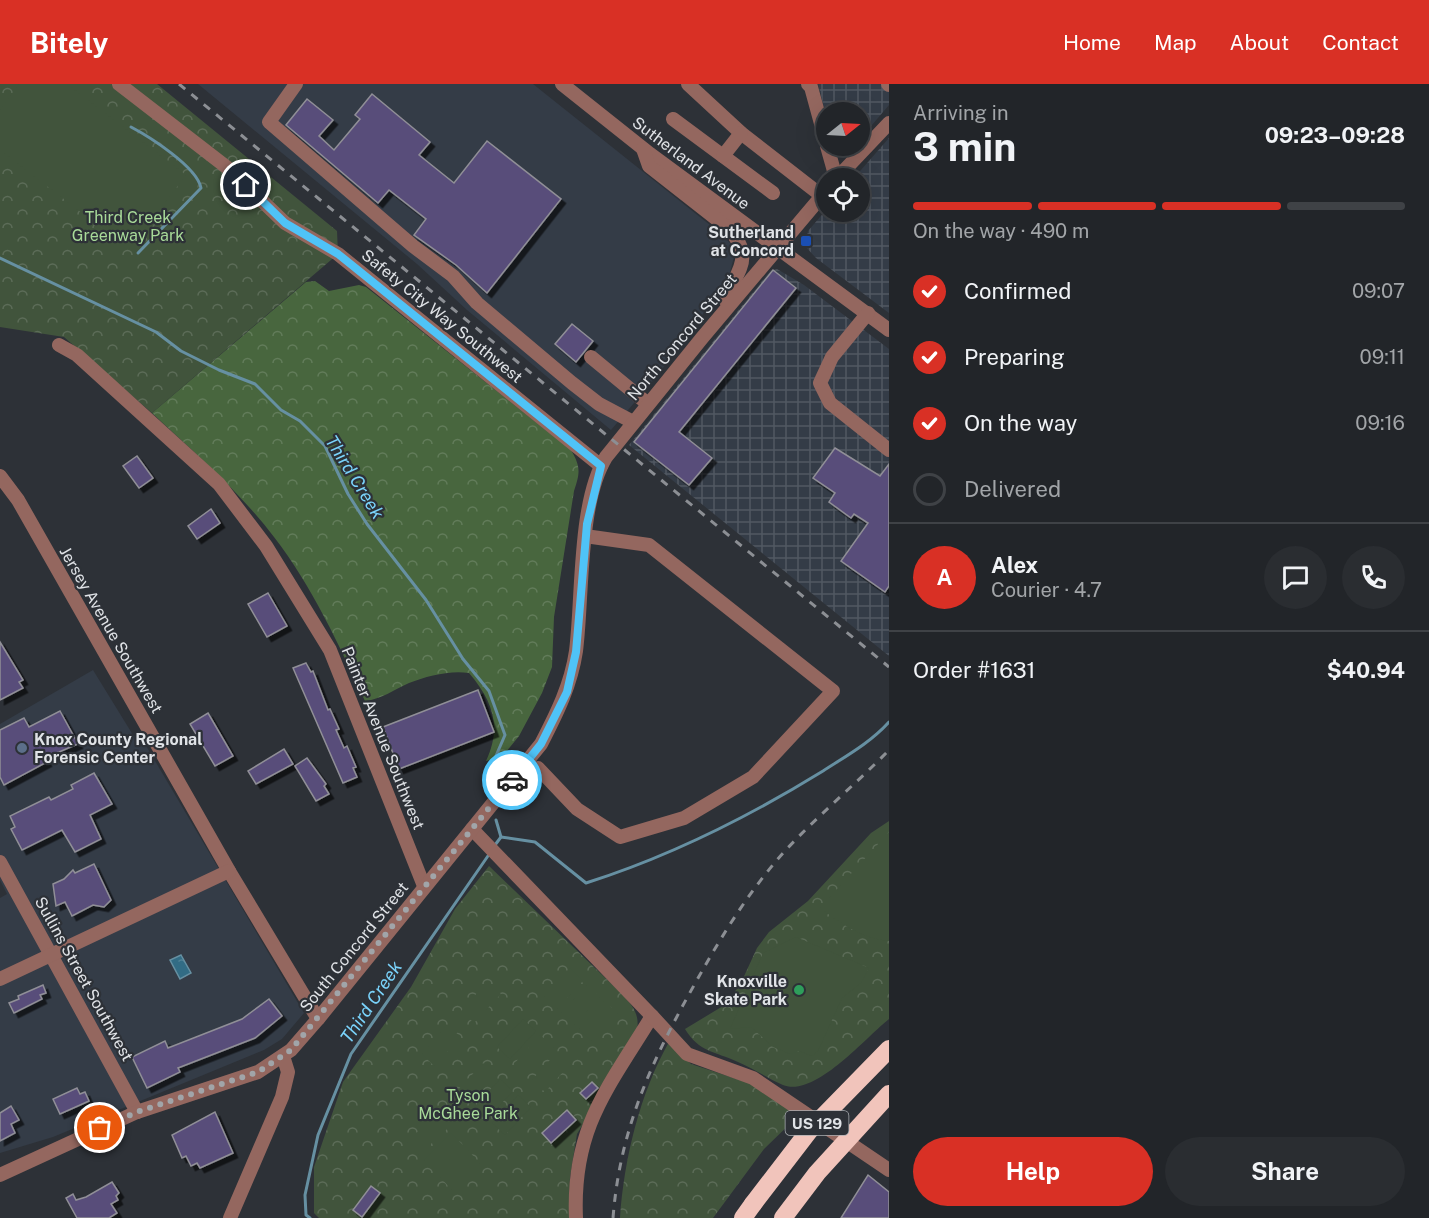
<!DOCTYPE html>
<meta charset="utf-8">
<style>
:root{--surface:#222529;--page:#2a2d31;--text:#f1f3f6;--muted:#a2a5a8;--line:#3f4246;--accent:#d93025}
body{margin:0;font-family:"Public Sans",sans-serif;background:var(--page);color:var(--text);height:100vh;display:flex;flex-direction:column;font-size:22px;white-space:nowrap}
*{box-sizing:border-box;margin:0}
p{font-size:20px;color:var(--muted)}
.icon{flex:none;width:33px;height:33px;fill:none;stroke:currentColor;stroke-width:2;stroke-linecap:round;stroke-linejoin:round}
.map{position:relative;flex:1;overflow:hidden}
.drawer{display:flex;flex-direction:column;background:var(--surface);width:540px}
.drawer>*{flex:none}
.needle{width:39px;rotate:72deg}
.fabs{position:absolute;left:816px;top:18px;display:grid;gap:12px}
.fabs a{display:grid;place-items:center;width:54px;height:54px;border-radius:50%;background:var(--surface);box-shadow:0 6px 24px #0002,0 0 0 2px var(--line);font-size:30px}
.pin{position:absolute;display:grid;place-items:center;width:51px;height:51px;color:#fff;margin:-26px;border:3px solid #fff;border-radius:50%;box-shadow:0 2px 6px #0007}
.courier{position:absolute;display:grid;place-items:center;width:60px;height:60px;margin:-30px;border:4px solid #4fc3f7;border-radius:50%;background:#fff;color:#222;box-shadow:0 2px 8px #0007}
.summary em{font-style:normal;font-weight:700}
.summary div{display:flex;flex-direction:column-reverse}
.summary{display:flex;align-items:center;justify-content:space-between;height:102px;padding:0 24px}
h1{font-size:39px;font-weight:700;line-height:45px}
.bar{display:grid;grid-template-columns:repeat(4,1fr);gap:9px 6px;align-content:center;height:72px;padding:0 24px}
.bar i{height:8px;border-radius:4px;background:var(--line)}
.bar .selected{background:var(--accent)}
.bar p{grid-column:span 4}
.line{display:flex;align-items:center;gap:15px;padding:0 24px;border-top:2px solid var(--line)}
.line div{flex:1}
.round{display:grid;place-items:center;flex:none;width:63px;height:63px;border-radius:32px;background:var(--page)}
ol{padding:0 24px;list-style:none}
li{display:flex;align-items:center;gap:18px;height:66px}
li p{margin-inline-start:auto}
li .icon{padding:6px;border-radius:50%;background:var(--accent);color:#fff;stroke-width:4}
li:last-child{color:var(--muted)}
li i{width:33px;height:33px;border:3px solid var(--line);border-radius:50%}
.primary-button{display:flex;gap:12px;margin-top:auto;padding:12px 24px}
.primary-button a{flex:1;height:69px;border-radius:36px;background:var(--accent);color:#fff;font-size:24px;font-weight:700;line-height:69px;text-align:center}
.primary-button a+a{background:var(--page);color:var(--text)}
header{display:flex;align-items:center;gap:36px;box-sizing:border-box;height:84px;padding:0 30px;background:var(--accent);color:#fff}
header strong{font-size:28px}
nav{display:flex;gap:33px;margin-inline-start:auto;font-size:21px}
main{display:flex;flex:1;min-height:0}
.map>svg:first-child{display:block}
.built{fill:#343c47}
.industrial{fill:url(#industrial-grid)}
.forest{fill:url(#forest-crowns)}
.park{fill:url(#park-crowns)}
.pitch{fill:#41543c}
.water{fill:url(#water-ripples);stroke:#6690a2;stroke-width:1.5}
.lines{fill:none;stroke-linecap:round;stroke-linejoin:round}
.stream{stroke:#6690a2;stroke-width:3}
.building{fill:#584d7a;stroke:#908f97;stroke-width:1.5;filter:url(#shadow)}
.minor{stroke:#94675f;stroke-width:14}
.highway{stroke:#f1c4bb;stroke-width:18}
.rail{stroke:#8c8f94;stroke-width:3;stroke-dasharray:8 8;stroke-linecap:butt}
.highway-bridge{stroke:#f1c4bb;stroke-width:18}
.done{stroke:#a1a5a9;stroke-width:6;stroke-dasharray:0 10.8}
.route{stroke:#4fc3f7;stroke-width:8}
.transit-dot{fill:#1a4fb4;stroke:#2d3137;stroke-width:2}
.service-dot{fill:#5c6f8a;stroke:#2d3137;stroke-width:2}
.leisure-dot{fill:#2e9e5b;stroke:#2d3137;stroke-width:2}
.labels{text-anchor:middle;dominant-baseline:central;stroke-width:4.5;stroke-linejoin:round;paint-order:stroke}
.shield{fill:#2d3137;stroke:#aaaeb2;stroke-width:1.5}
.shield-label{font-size:15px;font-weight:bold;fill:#e0e3e7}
.street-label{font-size:16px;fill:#e0e3e7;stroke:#2d3137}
.park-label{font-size:16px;fill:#a8da99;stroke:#2d3137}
.poi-label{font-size:16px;font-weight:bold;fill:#e0e3e7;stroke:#2d3137;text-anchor:end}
.water-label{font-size:18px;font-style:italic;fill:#7ad3fb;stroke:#2d3137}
</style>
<header>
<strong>Bitely</strong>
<nav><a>Home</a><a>Map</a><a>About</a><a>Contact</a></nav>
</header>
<main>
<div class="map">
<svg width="889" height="1134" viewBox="0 0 889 1134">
<defs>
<pattern id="industrial-grid" width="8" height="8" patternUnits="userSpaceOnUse" patternTransform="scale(1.5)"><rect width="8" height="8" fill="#343c47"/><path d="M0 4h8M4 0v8" fill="none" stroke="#515862"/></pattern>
<pattern id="forest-crowns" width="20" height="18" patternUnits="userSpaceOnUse" patternTransform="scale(1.5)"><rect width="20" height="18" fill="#48663e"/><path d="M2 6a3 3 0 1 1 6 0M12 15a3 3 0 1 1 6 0" fill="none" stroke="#627c5a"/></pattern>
<pattern id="park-crowns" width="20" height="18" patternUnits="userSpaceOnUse" patternTransform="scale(1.5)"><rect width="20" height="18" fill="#41543c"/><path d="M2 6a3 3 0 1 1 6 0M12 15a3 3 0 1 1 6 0" fill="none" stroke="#5c6c58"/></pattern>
<pattern id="water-ripples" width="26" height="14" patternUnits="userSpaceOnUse" patternTransform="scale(1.5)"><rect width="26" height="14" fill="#326c85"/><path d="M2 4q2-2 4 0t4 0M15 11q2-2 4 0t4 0" fill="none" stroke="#4f8196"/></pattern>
<filter id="shadow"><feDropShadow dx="4.5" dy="4.5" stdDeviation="0" flood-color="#0009"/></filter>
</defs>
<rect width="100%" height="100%" fill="#2d3137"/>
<!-- built -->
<g class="built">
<path d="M198 0H533L720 149 731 160 734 173 730 188 726 199 657 292 611 346 467 226 417 180Z"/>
<path d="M93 586 133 651 145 660 304 929 282 955 264 966 53 1053 0 1069V814L7 810 0 796V640Z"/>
</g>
<!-- industrial -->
<g class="industrial">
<path d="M818 0H889V21L860 55V28H826V32Z"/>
<path d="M889 54V229L816 174 805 162 808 147 826 126 860 128V94H854Z"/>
<path d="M777 185 804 201 889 265V572L629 361 770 187Z"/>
</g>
<!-- forest -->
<path class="forest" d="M315 197 329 207 359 201 366 203 571 366C581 383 580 389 574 407L554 533 552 583 542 609 519 652 502 673 486 677C502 643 493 617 469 589 450 586 427 592 409 599 393 606 382 615 365 617 339 561 312 502 274 453 239 407 194 368 152 329L306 198Z"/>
<!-- park -->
<g class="park">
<path d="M0 0H157L337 147 338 170 152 329 64 253 0 243Z"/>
<path d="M889 737V935C866 953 815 1014 783 1001 767 994 753 984 738 978 714 967 699 968 685 945L723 922 740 901 757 864 769 848 808 817 871 749Z"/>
<path d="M489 782 622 910C634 923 641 932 636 951L577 1050 570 1093 569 1134H319L314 1129V1083L343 998 411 903 455 825Z"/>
<path d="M669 958 691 980 752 1000 798 1032 764 1065 713 1134H620C624 1075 640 1009 669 958Z"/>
</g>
<!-- pitch -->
<g class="pitch">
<path d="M19 0H67L186 91 129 165 0 66V26Z"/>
<path d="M889 748V857C861 854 843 841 820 824Z"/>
<path d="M796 853 869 884 861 899 842 914 818 967 812 972 799 967 790 970 773 963 751 943 730 945 763 869Z"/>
<path d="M570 884 583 897 557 925 544 913Z"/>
<path d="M487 898 501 910 474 939 461 927Z"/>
<path d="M587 901 600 913 574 941 561 929Z"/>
<path d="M604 917 618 929 591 957 579 945Z"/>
<path d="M523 935 536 947 510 975 497 963Z"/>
<path d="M447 941 461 953 434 982 422 970Z"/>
<path d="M540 951 554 963 527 992 514 980Z"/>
<path d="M558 967 571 979 545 1008 532 996Z"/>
<path d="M483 979 496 991 470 1019 457 1007Z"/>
<path d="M500 995 513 1007 487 1035 474 1023Z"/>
<path d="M518 1011 531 1023 505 1051 492 1039Z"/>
<path d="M435 1032 447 1045 419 1071 407 1058Z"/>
<path d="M451 1049 464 1062 435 1089 424 1076Z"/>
<path d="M468 1066 480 1080 452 1106 440 1093Z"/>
</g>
<!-- water -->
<path class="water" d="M181 871 191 889 180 895 170 876Z"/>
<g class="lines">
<!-- stream -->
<g class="stream">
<path d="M131 43C150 53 197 83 201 104L138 169"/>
<path d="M0 174 156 248 181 267 219 286 255 300 281 326 300 337 325 362 348 410 367 440 426 516 463 575 489 607 505 651 489 688 490 696"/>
<path d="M501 753 535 758 586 799C668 773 750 732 823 687 846 672 870 659 889 638"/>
<path d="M495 761 501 753 496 736"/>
<path d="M310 1134 306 1131 305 1111 318 1051 351 970 490 769"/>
</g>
</g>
<!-- building -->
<g class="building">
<path d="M372 10 430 58 419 71 454 99 487 57 561 115 487 209 456 181 414 151 426 135 389 106 378 119 286 41 307 15 333 36 319 52 334 66 360 35 355 31Z"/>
<path d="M773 186 796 204 679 348 712 374 689 401 634 358Z"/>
<path d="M572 240 593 257 576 278 555 260Z"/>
<path d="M835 364 880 392 889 380V502L885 508 841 477 868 439 854 430 851 434 829 418 835 409 813 394Z"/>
<path d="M137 372 153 394 139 404 123 382Z"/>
<path d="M211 425 220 439 197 455 188 442Z"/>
<path d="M268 509 287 542 267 553 248 520Z"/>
<path d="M0 558 23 596 19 598 23 604 0 616Z"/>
<path d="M306 579 311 588 313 587 328 626 330 625 339 645 336 646 344 664 347 662 356 683 353 684 357 693 343 699 293 584Z"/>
<path d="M478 606 494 648 399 685 383 643Z"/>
<path d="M60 627 78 660 45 674 47 678 4 701 0 693V646L24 634 29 643Z"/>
<path d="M208 629 233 672 215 682 190 640Z"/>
<path d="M284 665 293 680 256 700 248 687Z"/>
<path d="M307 674 326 700 324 702 329 710 316 717 295 682Z"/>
<path d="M94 689 112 720 90 731 101 755 75 768 62 746 22 766 11 745 15 743 10 732 49 713 51 716 73 705 71 701Z"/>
<path d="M94 780 111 816 104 823 93 821 72 832 65 818 56 822 53 800 64 795 73 786 75 789Z"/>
<path d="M43 901 46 909 40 911 42 915 14 929 9 919 19 915 18 912Z"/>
<path d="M269 915 282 932 255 954 178 984 180 988 147 1004 132 973 165 957 168 964 242 935Z"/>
<path d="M592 998 598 1004 586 1015 580 1009Z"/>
<path d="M77 1004 80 1010 85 1008 89 1017 60 1030 53 1015Z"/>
<path d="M11 1022 19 1036 11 1040 15 1049 0 1057V1029Z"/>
<path d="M567 1026 576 1036 551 1059 542 1049Z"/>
<path d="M215 1028 233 1069 200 1084 197 1079 191 1082 186 1072 182 1074 172 1051Z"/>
<path d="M868 1091 889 1108V1134H841Z"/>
<path d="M112 1098 119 1109 116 1112 118 1116 111 1120 117 1129 109 1134H77L66 1114 73 1110 76 1116 86 1113Z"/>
<path d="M371 1102 380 1109 362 1133 353 1126Z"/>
</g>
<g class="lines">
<!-- minor -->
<g class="minor">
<path d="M119 0 229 85 285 139 338 170 601 382"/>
<path d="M296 0 269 38 413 162 453 192 477 219 572 299 599 320 633 338"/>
<path d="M562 0 650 70 889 246"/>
<path d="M688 0 741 49 822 112"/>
<path d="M808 0 811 3 826 58"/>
<path d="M888 0 889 1"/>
<path d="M673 35 773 109"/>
<path d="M827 62 836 94"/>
<path d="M643 65 649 82 728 144C758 176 733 189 726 217"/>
<path d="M723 72 741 49"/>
<path d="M837 94 889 39"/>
<path d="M868 229 832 273 820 299 830 319 889 366"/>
<path d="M59 261 77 271 219 400 266 462 330 566 424 802"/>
<path d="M591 273 648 320"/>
<path d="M0 392 18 416 229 787 318 935"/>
<path d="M538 684 577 725 620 753 684 734 753 693 833 607 649 461 585 452"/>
<path d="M472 745 652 932C608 1004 572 1044 576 1134"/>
<path d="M0 778 137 1028"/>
<path d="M0 895 229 787"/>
<path d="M652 932 687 970 753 994 889 1086"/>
<path d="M0 1091 137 1028 258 988 291 966 318 935 541 660C557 629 571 601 576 567 583 512 578 419 606 373L702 254 826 107"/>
<path d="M230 1134 282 1013 288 988 283 972"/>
</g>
<!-- highway -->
<path class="highway" d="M743 1134 753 1120"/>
<!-- rail -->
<g class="rail">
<path d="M179 0 889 583"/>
<path d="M613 1134C620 1043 653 974 697 896 722 851 750 806 784 768 817 732 855 701 889 666"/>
</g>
<!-- highway-bridge -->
<g class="highway-bridge">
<path d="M753 1120 809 1047 889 965"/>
<path d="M783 1134 817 1089 889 1010"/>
</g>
</g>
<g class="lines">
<!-- done -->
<path class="done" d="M100 1044 137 1028 258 988 291 966 512 696"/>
<!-- route -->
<path class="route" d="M246 101 285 139 338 170 601 382 587 440 576 568 567 608 541 660 512 696"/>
</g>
<!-- markers -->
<rect class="transit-dot" x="800" y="151" width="12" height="12" rx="3"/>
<circle class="service-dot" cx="22" cy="664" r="6"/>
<circle class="leisure-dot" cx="799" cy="906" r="6"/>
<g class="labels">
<!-- shield labels -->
<rect class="shield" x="785.5" y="1027" width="63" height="24" rx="4.5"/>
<g class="shield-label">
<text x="817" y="1039">US 129</text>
</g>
<!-- street labels -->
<g class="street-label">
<text transform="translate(691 79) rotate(37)">Sutherland Avenue</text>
<text transform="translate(442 232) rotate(39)">Safety City Way Southwest</text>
<text transform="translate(682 253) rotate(-50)">North Concord Street</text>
<text transform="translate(111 546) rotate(60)">Jersey Avenue Southwest</text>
<text transform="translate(383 654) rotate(68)">Painter Avenue Southwest</text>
<text transform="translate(354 863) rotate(-51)">South Concord Street</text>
<text transform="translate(84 895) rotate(61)">Sullins Street Southwest</text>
</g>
<!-- park labels -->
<g class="park-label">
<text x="128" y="133">Third Creek<tspan x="128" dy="18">Greenway Park</tspan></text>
<text x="468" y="1011">Tyson<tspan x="468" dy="18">McGhee Park</tspan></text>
</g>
<!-- poi labels -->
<g class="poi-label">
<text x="794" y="148">Sutherland<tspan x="794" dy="18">at Concord</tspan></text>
<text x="34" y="655" text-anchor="start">Knox County Regional<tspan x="34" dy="18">Forensic Center</tspan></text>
<text x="787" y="897">Knoxville<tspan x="787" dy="18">Skate Park</tspan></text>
</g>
<!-- water labels -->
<g class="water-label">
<text transform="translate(355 393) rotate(58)">Third Creek</text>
<text transform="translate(371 918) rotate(-56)">Third Creek</text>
</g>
</g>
</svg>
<div class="fabs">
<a><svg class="needle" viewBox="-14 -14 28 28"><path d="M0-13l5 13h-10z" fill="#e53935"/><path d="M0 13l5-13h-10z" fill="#a2a5a8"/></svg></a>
<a><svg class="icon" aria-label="locate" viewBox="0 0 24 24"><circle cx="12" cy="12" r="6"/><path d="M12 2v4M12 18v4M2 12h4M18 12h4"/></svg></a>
</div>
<div class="pin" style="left:100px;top:1044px;background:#ea580c"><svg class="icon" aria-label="bag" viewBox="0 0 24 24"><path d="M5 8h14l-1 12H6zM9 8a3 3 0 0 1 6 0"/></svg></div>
<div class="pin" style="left:246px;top:101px;background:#1f2937"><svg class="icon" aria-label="home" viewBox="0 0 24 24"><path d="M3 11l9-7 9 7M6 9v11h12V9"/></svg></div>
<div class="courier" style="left:512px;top:696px"><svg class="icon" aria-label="car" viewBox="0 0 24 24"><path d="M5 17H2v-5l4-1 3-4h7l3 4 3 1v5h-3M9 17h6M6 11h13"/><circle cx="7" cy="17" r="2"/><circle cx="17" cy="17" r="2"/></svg></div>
</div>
<section class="drawer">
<div class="summary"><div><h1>3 min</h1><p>Arriving in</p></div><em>09:23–09:28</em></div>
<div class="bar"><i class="selected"></i><i class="selected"></i><i class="selected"></i><i></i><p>On the way · 490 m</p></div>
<ol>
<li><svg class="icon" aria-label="check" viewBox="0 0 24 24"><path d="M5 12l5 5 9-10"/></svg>Confirmed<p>09:07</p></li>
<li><svg class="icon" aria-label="check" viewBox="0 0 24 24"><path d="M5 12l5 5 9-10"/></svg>Preparing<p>09:11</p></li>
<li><svg class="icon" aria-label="check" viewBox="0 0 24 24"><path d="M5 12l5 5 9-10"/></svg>On the way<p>09:16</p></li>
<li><i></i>Delivered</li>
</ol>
<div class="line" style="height:108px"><b class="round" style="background:var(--accent);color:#fff">A</b><div><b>Alex</b><p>Courier · 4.7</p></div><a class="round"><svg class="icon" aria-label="chat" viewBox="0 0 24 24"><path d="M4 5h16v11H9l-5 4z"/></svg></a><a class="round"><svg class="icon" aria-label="phone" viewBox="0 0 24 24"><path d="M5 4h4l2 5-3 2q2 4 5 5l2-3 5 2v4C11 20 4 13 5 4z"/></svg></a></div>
<div class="line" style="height:78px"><div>Order #1631</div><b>$40.94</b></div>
<div class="primary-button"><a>Help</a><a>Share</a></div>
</section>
</main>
